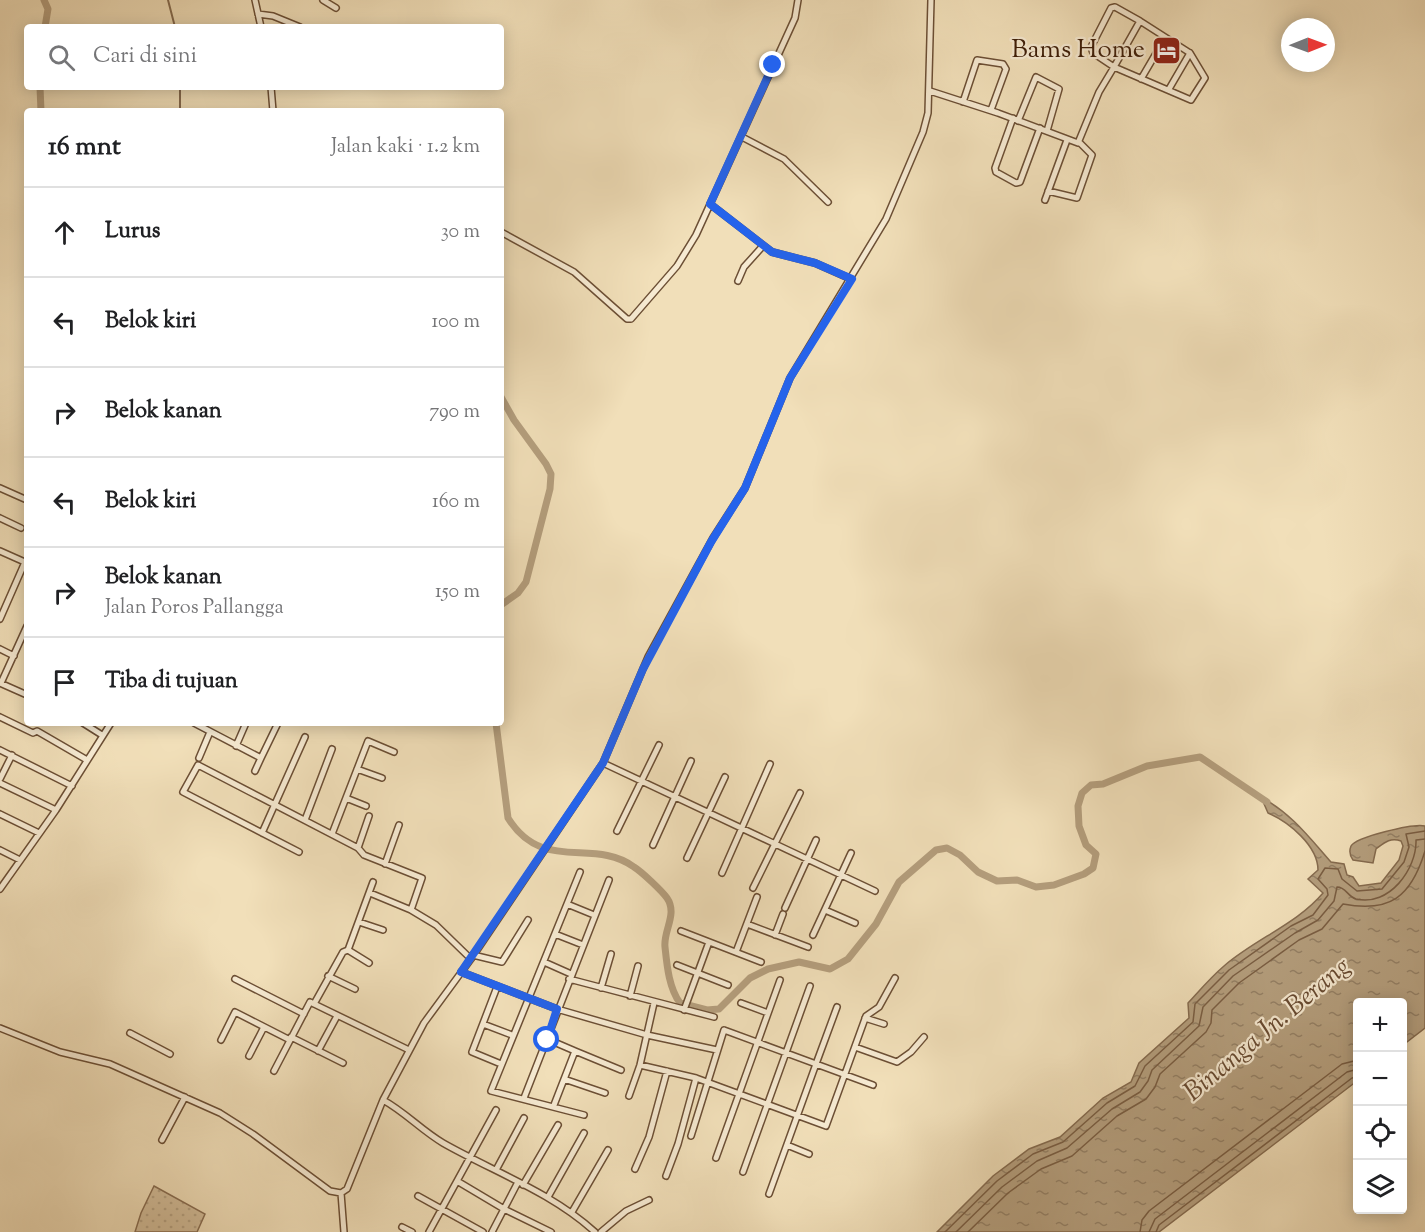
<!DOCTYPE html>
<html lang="id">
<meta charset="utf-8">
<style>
body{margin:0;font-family:"Sorts Mill Goudy",serif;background:#f6f6f6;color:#202124}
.controls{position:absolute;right:18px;bottom:18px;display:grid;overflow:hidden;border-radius:6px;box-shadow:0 3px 15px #0003}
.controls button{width:54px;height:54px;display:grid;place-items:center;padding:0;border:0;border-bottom:2px solid #e0e0e0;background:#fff;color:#202124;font:30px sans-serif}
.compass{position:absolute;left:1281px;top:18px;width:54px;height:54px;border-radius:50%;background:#fff;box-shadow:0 3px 15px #0003;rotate:89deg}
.stop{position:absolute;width:18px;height:18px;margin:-14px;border:4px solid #2563eb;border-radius:50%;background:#fff}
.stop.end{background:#2563eb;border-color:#fff;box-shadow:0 2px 6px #0008}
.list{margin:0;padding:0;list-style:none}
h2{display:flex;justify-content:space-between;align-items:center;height:78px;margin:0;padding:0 24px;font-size:26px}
h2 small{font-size:20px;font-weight:400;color:#757577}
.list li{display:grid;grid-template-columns:39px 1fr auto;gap:18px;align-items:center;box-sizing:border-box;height:90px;padding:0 24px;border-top:2px solid #e0e0e0}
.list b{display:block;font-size:22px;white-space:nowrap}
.list p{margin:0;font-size:20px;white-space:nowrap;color:#757577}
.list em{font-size:20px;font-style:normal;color:#757577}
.icon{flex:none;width:33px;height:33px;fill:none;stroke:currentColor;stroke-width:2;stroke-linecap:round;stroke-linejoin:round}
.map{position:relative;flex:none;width:1425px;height:1232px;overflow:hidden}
.search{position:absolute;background:#fff;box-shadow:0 3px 15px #0003;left:24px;top:24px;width:480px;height:66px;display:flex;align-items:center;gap:15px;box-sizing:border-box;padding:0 21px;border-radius:6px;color:#757577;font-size:22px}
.panel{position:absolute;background:#fff;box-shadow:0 3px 15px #0003;left:24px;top:108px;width:480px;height:618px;border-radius:6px}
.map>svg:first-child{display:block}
</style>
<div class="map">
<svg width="1425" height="1232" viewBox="0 0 1425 1232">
<defs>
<pattern id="grass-dots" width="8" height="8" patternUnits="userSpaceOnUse" patternTransform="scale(1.5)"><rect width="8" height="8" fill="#d3be9b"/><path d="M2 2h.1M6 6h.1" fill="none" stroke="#b6a384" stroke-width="1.8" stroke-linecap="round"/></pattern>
<pattern id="water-ripples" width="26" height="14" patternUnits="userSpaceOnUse" patternTransform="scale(1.5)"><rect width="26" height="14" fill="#b49e7d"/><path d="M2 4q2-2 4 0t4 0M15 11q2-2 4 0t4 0" fill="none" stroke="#948065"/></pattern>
</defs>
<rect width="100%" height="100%" fill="#f1dfb9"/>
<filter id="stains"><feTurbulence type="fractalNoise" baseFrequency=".00333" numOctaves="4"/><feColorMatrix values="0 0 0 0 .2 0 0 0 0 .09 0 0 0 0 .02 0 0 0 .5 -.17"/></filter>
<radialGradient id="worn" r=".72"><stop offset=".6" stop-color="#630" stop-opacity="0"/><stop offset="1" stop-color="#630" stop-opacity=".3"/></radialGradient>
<path fill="url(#grass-dots)" stroke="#896e52" stroke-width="1.5" d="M154,1186L205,1214L197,1232H135L141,1213Z"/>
<path fill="url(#water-ripples)" stroke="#856b4f" stroke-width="1.5" d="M1261,797C1291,813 1309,837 1331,862L1344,864L1347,875L1353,877L1359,886L1381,883L1399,860L1403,846L1401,841C1390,837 1384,843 1376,849L1373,863L1353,860C1350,856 1349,851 1351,846C1356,837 1414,823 1425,826V1028L1403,1045L1402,1002H1358L1357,1081L1159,1232H937L993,1176L1029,1149L1060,1137L1103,1098L1131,1082L1139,1063L1189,1018L1188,1003C1200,990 1211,977 1224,966C1255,939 1297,924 1323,893L1308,879L1318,870C1318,846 1289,822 1268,813Z"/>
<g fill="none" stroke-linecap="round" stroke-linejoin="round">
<path stroke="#7a5e43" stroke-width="1.5" d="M945,1232L997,1181L1033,1154L1063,1142L1107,1103L1135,1086L1145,1066L1193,1022L1195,1004L1229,970L1291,926L1313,915L1328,895L1327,889L1318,879L1325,868L1338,869L1342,879L1357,891L1382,889L1404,862L1409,847L1406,834L1425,831
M956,1232L1002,1187L1037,1161L1067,1148L1112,1109L1140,1092L1148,1081L1152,1070L1199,1026L1203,1007L1233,976L1295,933L1318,920L1334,901L1337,887C1346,887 1347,896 1356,899C1389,907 1417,869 1416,840L1425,839
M968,1232L1008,1193L1041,1169L1072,1156L1117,1116L1146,1099L1155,1087L1160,1074L1206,1032L1211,1023L1212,1010L1239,983L1299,940L1322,929L1343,904C1390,913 1411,897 1425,851
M1140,1232L1142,1220L1149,1211L1342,1064L1358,1060
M1149,1232L1155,1219L1347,1072L1358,1069
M1156,1232L1159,1225L1352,1078L1358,1077"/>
<path stroke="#856b4f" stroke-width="2" d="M168,0L175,27
M180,87V111"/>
<path stroke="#b49e7d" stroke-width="7" d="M44,0L48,9L45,27
M40,87L41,111
M501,397L514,420L546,464L551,474L550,489L526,582L518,593L501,605
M496,723L508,818C543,874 593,837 634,867C642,872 662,891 667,898C678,914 663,931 665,947C667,966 669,988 680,1003L707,1010L719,1009L750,978L768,969L799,962L830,969L848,959L876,924L899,882L936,850L947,848L960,855L978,872L997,881L1017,880L1036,887L1054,885L1084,874L1093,868L1096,854L1086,845L1079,826L1078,806L1082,793L1091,785L1103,784L1147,766L1200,757L1267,802"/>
<defs>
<path id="street" d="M255,0L261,27
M323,0L336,8
M1115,7L1140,21L1114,67L1093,53L1091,47L1111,8Z
M258,14L273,16L300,27
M1140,21L1190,53
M1141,79L1165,38
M271,87L273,111
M930,91L998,113L1078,143L1099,92L1114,67L1191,100L1205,78L1190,53L1169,89
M963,102L977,60L1003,64L1006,69L991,110
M1013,118L995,168L996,172L1016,183L1020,182L1040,128
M1018,121L1036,77L1059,89L1047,131
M742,137L784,159L828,202
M1048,191L1077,198L1092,155L1079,142
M1045,200L1067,140
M710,204L772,252L815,263L851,279
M501,232L574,272L627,319H631L677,266L696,235L795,18L798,0
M738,281L744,267L762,247
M0,488L27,500
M0,518L21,528
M0,551L27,563
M0,619L25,562
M0,649L14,656
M0,683L27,695
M1,683L27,626
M0,717L33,733L37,731L87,760
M83,723L102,735
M194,723L261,758L278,723
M236,746L246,723
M0,750L72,786
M199,758L210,732
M603,763L875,891
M357,769L382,778
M255,771L261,758
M0,779L12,755
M0,783L56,810
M346,798L366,806
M0,814L39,833
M305,820L332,749
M617,831L659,745
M262,833L305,737
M332,834L368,741L394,752
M653,845L691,761
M358,848L369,816
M0,850L20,860
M299,852L183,792L198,765L358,848L364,855L422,878L411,910
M687,858L725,777
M385,864L399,825
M580,872L491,1091L584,1115
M722,873L770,764
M753,888L800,793
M0,889L56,810L111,723
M370,893L411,910L436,925L471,959
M567,904L594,915
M785,908L816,840
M825,910L855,923
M359,922L383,930
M747,924L808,947
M681,931L761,962
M555,934L583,945
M775,935L783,914
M813,935L851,853
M348,950L369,963
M736,952L757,897
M473,955L502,962L528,920
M544,962L571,974
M677,965L728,985
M461,972L557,1009L647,1035L717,1050
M328,976L355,989
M235,979L304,1014
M569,979L714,1017
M497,987L472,1052L501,1064
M601,988L611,954
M630,996L638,966
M741,1003L768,1013
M314,1004L343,952L348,950L373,882
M837,1007L816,1064L873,1085
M684,1010L709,942
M865,1018L884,1024
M483,1024L512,1035
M0,1028L60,1052L110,1064L220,1113L253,1134L330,1191L341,1193L347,1189L383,1100L424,1023L471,959L603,763L648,657L713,538L745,488L790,378L886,219L923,132L928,113L931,0
M130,1033L170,1054
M291,1037L343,1063
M547,1039L575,1051
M221,1040L235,1012L290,1040
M855,1047L897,1062L911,1052L924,1037
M318,1051L337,1016
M249,1056L264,1027
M640,1065L696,1078L826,1126L866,1016L879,1007L895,978
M274,1071L310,1002L409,1050
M564,1079L605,1093
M629,1096L640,1065L654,1003
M524,1098L609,880
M383,1100C405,1112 421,1130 443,1143C494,1172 551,1192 595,1232
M554,1105L575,1051L621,1070
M691,1136L724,1030L816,1064L769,1194
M162,1140L185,1097
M787,1145L809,1154
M716,1158L780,980
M635,1169L649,1137L667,1071
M496,1170L524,1118
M743,1172L810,986
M666,1176L678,1144L696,1078
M457,1181L504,1209L551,1232
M523,1185L558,1125
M341,1193L344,1232
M418,1196L483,1232
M548,1197L584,1133
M572,1212L608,1150
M402,1227L412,1232
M429,1232L496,1110
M492,1232L518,1182
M601,1232L626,1211L649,1200"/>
</defs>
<use href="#street" stroke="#6c4f35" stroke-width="8"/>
<use href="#street" stroke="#f6ead2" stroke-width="5"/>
</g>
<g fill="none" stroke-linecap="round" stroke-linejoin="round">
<path stroke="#2563eb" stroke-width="8" d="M547,1040L557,1009L461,972L603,763L643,669L711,542L745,488L790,378L852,279L815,263L772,252L710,204L773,65"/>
</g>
<defs>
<symbol id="hotel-square" viewBox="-11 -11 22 22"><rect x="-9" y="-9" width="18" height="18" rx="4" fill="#8f2418" stroke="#f6ead2"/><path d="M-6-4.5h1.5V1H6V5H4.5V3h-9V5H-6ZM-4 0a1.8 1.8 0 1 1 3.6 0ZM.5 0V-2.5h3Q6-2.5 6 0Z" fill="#fff"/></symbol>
</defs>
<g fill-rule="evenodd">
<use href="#hotel-square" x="1150" y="34" width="33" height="33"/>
</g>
<g text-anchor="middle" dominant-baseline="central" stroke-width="4.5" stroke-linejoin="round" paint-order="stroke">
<g font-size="26" fill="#3f1f09" stroke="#f6ead2" text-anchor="end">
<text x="1145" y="50">Bams Home</text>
</g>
<g font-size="27" font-style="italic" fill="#684b32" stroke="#f6ead2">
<text transform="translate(1268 1030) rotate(-40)">Binanga Jn. Berang</text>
</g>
</g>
<rect width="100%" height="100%" filter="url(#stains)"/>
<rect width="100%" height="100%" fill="url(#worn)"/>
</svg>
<div class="controls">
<button>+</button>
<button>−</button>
<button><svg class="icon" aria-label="locate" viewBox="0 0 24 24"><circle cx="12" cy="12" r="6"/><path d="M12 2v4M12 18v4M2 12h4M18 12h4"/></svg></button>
<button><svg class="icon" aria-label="layers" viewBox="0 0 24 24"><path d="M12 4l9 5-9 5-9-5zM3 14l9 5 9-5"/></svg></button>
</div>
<svg class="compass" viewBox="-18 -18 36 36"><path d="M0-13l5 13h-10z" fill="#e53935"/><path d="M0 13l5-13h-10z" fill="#757577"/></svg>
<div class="stop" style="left:547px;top:1040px"></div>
<div class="stop end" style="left:773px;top:65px"></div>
<div class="search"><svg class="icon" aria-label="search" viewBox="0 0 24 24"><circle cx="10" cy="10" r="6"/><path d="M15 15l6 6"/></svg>Cari di sini</div>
<section class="panel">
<h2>16 mnt<small>Jalan kaki · 1.2 km</small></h2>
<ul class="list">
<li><svg class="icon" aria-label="ahead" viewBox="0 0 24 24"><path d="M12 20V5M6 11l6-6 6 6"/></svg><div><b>Lurus</b></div><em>30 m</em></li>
<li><svg class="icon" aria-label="left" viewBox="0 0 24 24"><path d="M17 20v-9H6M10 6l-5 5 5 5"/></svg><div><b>Belok kiri</b></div><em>100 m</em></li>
<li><svg class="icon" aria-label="right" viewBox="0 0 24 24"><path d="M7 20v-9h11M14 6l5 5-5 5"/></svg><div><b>Belok kanan</b></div><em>790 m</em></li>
<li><svg class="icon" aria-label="left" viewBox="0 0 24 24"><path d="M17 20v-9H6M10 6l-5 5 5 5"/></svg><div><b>Belok kiri</b></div><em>160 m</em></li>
<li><svg class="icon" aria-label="right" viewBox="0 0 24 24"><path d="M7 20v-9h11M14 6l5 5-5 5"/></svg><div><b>Belok kanan</b><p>Jalan Poros Pallangga</p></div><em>150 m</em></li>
<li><svg class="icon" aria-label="arrive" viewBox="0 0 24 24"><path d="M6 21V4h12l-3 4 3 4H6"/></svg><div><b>Tiba di tujuan</b></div></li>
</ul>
</section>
</div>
